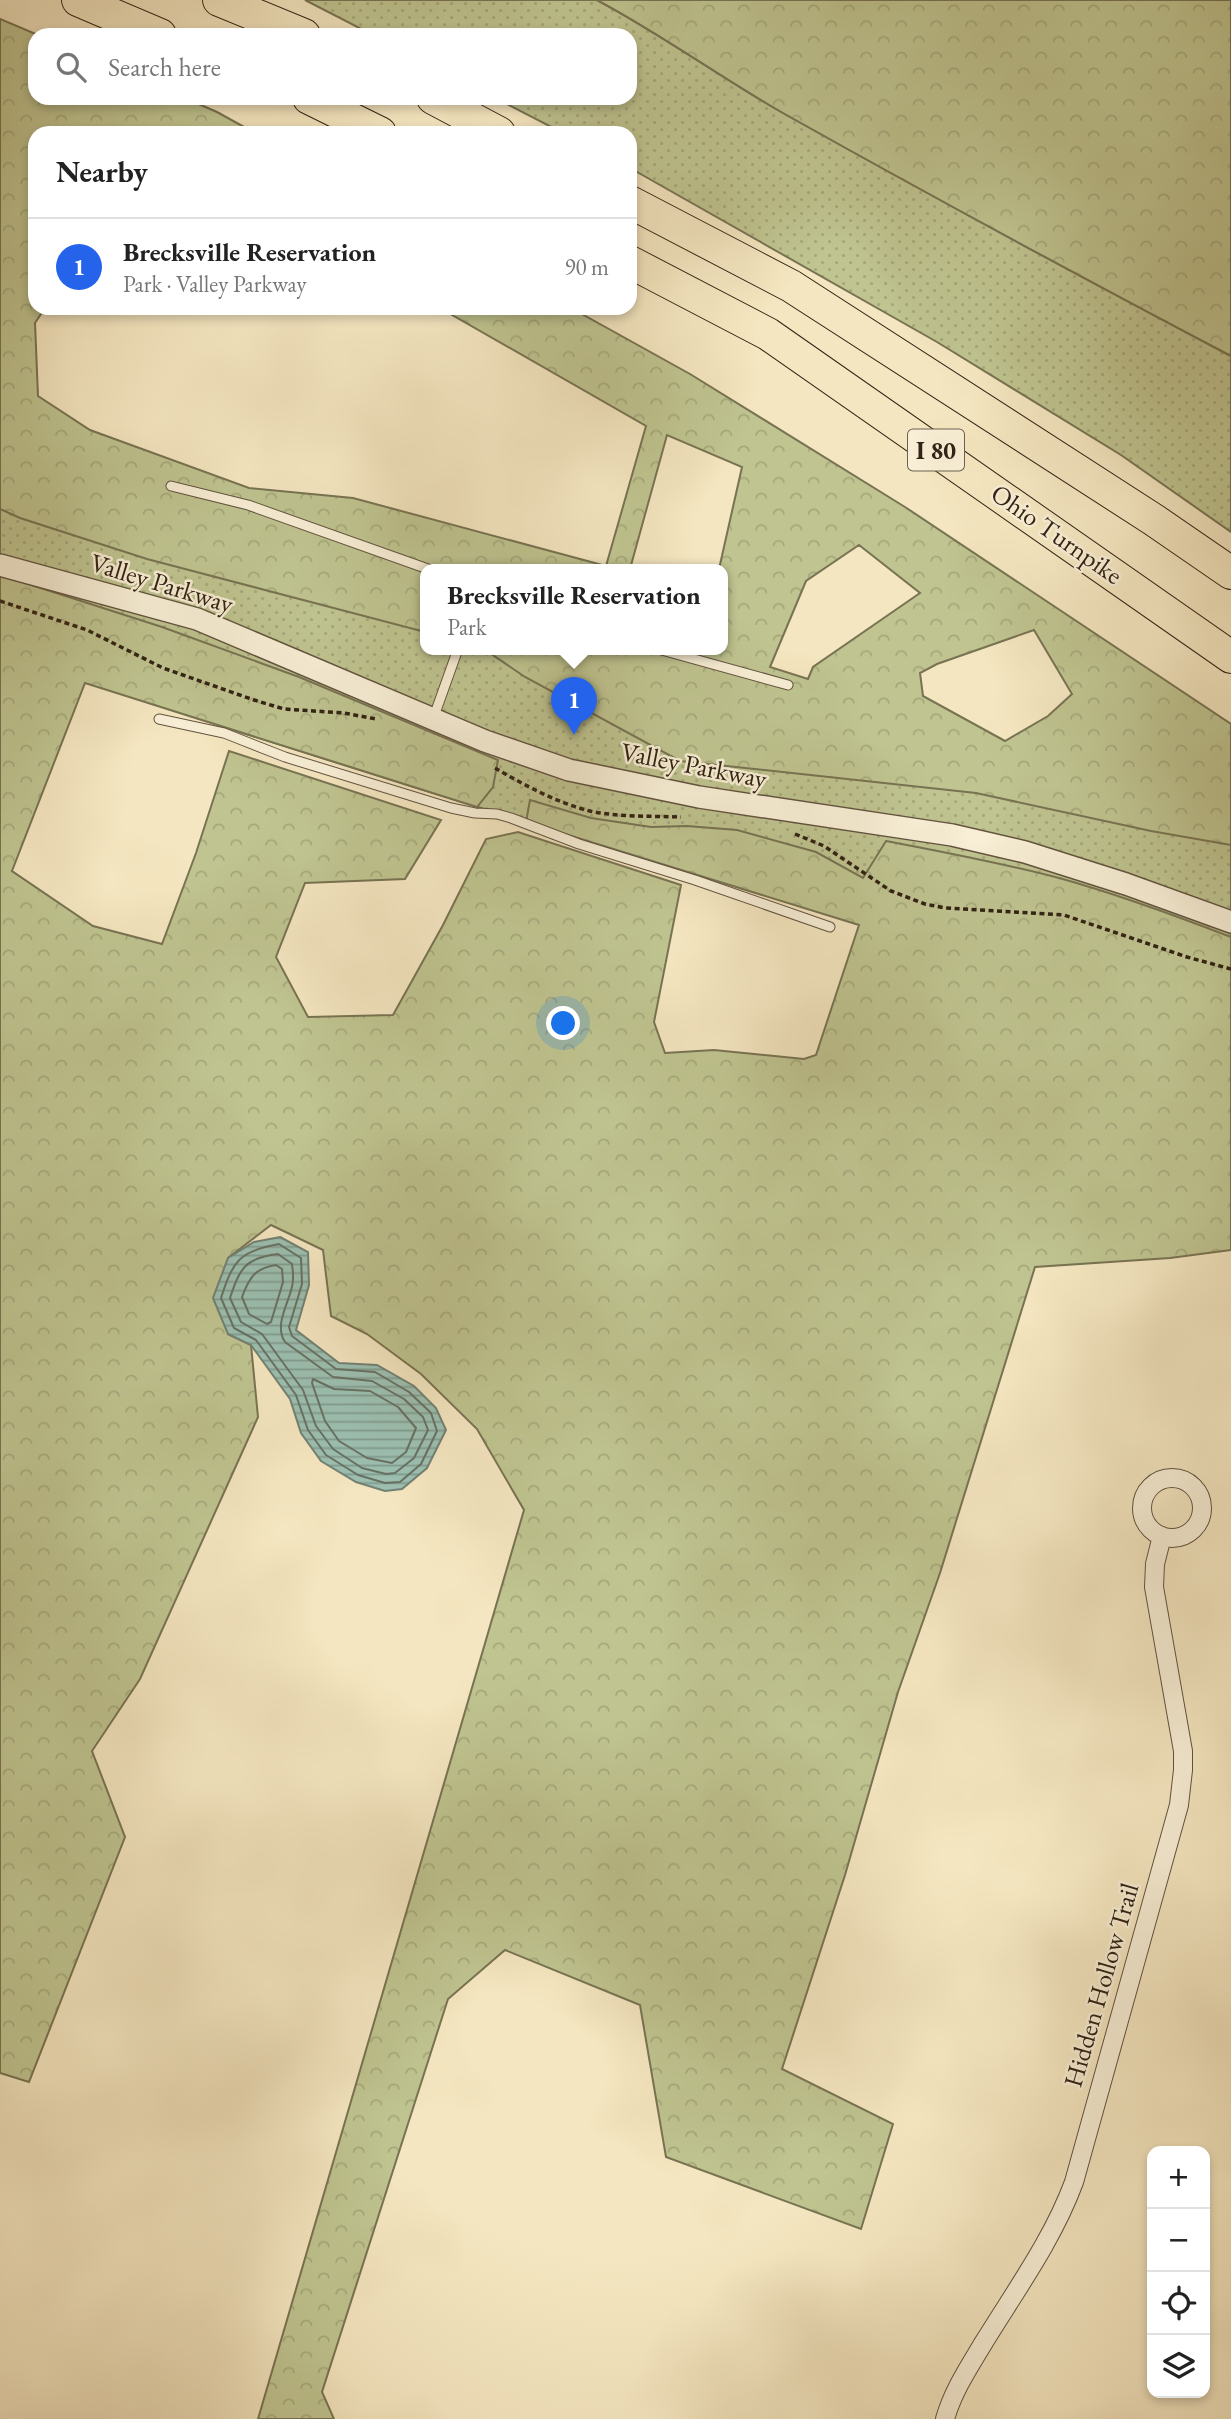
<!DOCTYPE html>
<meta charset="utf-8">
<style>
body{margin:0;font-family:"EB Garamond",serif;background:#f6f6f6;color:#222}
.controls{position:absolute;right:21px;bottom:21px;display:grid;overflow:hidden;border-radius:14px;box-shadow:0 4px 10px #0003}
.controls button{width:63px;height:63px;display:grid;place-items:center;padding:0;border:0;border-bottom:2px solid #e0e0e0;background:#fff;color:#222;font:35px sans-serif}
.you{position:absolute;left:564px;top:1024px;width:24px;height:24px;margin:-18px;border:5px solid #fff;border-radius:50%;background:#1a73e8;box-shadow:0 0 0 10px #1a73e833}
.badge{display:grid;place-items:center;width:46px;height:46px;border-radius:50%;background:#2563eb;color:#fff;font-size:23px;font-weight:700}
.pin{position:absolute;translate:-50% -58px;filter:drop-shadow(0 2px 4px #0008)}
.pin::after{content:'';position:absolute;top:37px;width:24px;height:21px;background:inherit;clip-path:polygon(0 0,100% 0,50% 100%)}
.popup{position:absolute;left:420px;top:564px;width:308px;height:91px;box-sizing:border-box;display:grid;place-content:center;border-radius:14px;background:#fff;filter:drop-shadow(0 2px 5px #0005);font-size:23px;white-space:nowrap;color:#767676}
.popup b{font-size:26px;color:#222}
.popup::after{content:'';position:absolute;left:50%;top:100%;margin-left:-14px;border:14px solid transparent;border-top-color:#fff}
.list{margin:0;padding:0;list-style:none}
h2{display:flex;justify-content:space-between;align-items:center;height:91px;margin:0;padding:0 28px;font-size:30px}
h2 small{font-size:23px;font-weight:400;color:#767676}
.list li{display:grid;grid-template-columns:46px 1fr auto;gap:21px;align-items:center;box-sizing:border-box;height:98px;padding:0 28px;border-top:2px solid #e0e0e0}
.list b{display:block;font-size:26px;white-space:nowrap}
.list p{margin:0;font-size:23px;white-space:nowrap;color:#767676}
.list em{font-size:23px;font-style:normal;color:#767676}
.icon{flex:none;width:38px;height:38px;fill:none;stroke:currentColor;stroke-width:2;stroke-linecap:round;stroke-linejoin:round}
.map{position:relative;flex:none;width:1231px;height:2419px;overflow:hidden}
.search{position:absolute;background:#fff;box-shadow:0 4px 10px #0003;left:28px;top:28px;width:609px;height:77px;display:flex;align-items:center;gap:18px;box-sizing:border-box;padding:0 24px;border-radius:21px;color:#767676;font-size:26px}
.panel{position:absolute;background:#fff;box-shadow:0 4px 10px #0003;left:28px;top:126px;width:609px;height:189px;border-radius:21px}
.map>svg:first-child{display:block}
</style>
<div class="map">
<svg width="1231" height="2419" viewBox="0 0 1231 2419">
<defs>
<pattern id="grass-dots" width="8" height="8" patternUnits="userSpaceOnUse" patternTransform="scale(1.75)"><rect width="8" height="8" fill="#bfc490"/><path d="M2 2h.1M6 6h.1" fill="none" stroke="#a5a87b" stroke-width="1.8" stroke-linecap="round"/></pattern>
<pattern id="forest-crowns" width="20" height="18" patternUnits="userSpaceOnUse" patternTransform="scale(1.75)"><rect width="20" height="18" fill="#bfc490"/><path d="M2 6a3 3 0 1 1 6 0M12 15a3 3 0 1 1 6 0" fill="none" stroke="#a5a87b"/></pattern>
<pattern id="water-rules" width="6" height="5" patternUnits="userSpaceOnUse" patternTransform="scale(1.75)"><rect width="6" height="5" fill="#9cc0b2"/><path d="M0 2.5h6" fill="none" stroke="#809c90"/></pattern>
</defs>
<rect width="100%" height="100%" fill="#f4e6c0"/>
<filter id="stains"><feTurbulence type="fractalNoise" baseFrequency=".00286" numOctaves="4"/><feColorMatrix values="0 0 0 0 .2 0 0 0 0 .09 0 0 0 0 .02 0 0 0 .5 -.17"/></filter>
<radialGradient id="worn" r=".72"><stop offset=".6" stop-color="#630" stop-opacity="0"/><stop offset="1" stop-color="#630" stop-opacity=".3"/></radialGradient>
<path fill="url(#grass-dots)" stroke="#787352" stroke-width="2" d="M305,0H597C661,34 720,77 783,113C931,196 1081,277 1231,356V532L1121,455L937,342L630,168V133H563L495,98H630V35H373Z
M0,451L425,589V649H620L1231,832V1033C819,913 408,789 0,654Z"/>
<path fill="url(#forest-crowns)" stroke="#787352" stroke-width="2" fill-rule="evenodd" d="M597,0H1231V356C1081,277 931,196 783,113C720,77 661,34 597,0Z
M0,19L38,35H35V98H185L217,112L255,133H35V308H45L35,323L38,396L90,430L249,488L353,498L606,566L646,426L440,308H571L690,374L905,507L1231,724V845L1151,831L976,793L680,761L525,677L484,649H723V569H719L742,467L667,435L630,569H425V632L147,559L20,518L0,509ZM859,545L920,593L813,667L808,679L770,667L806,581ZM1034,630L1072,694L1048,716L1005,741L923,696L920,673L937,664Z
M0,575L162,627L299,677L498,760L493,787L477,807L85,683L12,871L93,926L162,944L196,853L229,751L441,820L405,879L305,883L276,957L308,1017L393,1015L443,925L486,839L518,832L681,885L654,1022L665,1053L714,1050L804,1059L816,1055L859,925L526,822L530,800L591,818L651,827L687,826L737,830L816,852L863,878L886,841C944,852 1002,863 1059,878C1117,894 1174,915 1231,937V1250L1170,1258L1035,1267L940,1573L898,1692L845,1875L782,2069L893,2124L861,2229L666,2157L640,2005L505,1950L448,1999L322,2392L334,2419H258L524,1510L477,1429L421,1374L367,1334L331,1316L323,1250L271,1225L228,1258V1334L251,1345L258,1417L140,1679L92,1751L125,1837L29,2082L0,2073Z"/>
<path fill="url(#water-rules)" stroke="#728173" stroke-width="2" d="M280,1237L308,1252L309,1285L296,1330L339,1363L377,1365L414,1386L436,1408L446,1430L427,1468L402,1489L385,1491L356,1482L321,1461L301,1433L290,1399L251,1345L228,1334L213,1298L228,1258L254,1242Z"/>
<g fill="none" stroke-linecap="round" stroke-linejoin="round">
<path stroke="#677163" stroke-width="2" d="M279,1244L301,1258L302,1284L289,1327L292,1336L336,1369L375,1372L409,1392L431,1413L437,1431L421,1464L400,1482L385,1483L358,1475L326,1455L308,1430L296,1395L256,1340L234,1328L221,1298C233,1261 239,1251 279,1244Z
M278,1254L292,1264C293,1271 294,1279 292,1287C288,1304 274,1326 285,1342L333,1377L372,1381L404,1399L423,1417L428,1430L414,1458L395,1473L386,1474L362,1468L333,1449L316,1426L303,1390L262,1334L241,1322L230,1298C240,1268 245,1258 278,1254Z
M276,1265L282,1269L283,1282L271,1322L267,1324L249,1314L242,1297C249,1278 255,1268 276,1265Z
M313,1379L334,1389L370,1391L398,1407L416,1428L406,1452L392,1463L367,1458L339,1441L325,1421L312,1383Z"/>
<defs>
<path id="service" d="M171,486L248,505L428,569
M658,649L788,685
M159,719L224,733L285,757L451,808L475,813L497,814L511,818L579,844L695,880L830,927
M433,719L458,649"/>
<path id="minor" d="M1142 1508a30 30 0 1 1 60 0a30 30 0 1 1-60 0Z
M945,2419C953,2391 969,2367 984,2342C1016,2290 1053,2239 1074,2182L1179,1805L1183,1770V1751L1154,1587L1155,1564L1162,1536"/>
<path id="tertiary" d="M0,565L197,619L485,741L569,770L699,797L952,835L1025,852L1126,884L1231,922"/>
<path id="motorway" d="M78,0L160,35
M219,0L304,35
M309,98L380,133
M433,98L499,133
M630,202L791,286L1154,520L1231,573
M630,262L768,334L1231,657"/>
</defs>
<use href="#service" stroke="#62533f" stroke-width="11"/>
<use href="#minor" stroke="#62533f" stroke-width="20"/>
<use href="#tertiary" stroke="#62533f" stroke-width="24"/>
<use href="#motorway" stroke="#322214" stroke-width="34"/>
<path stroke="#322214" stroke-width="3.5" stroke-dasharray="5 3.5" stroke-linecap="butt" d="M0,601L87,630L163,668L254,700L284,709L344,713L376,719
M495,768C526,786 559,804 594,812C623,817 652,816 681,817
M795,834L824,846L891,891L925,904L945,908L1064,915L1187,957L1231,969"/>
<use href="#service" stroke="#f8efd6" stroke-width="9"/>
<use href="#minor" stroke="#f8efd6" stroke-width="18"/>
<use href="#tertiary" stroke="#f8efd6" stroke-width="21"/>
<use href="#motorway" stroke="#f4e6c0" stroke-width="32"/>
</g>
<g text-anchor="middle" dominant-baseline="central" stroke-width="5" stroke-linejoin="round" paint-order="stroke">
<rect fill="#f8efd6" stroke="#6d604e" stroke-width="2" x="908" y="429.5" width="56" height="41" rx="5"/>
<g font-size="24" font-weight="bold" fill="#322214">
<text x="936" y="450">I 80</text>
</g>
<g font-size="26" fill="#322214" stroke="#f8efd6">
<text transform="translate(1057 534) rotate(35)">Ohio Turnpike</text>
<text transform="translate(162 583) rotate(17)">Valley Parkway</text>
<text transform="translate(694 765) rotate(11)">Valley Parkway</text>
<text transform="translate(1101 1985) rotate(-74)">Hidden Hollow Trail</text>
</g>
</g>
<rect width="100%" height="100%" filter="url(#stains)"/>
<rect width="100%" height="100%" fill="url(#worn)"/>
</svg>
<div class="controls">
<button>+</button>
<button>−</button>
<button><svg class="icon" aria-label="locate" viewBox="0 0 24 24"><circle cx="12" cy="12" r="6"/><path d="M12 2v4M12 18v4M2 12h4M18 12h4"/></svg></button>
<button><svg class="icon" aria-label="layers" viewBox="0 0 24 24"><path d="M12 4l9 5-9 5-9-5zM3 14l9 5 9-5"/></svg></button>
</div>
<div class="you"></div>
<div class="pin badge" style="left:574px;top:735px">1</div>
<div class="popup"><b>Brecksville Reservation</b>Park</div>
<div class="search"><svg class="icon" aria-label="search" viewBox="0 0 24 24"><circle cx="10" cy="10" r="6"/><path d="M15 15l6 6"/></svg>Search here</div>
<section class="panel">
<h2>Nearby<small></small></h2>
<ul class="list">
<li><span class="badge">1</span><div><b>Brecksville Reservation</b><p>Park · Valley Parkway</p></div><em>90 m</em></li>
</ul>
</section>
</div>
